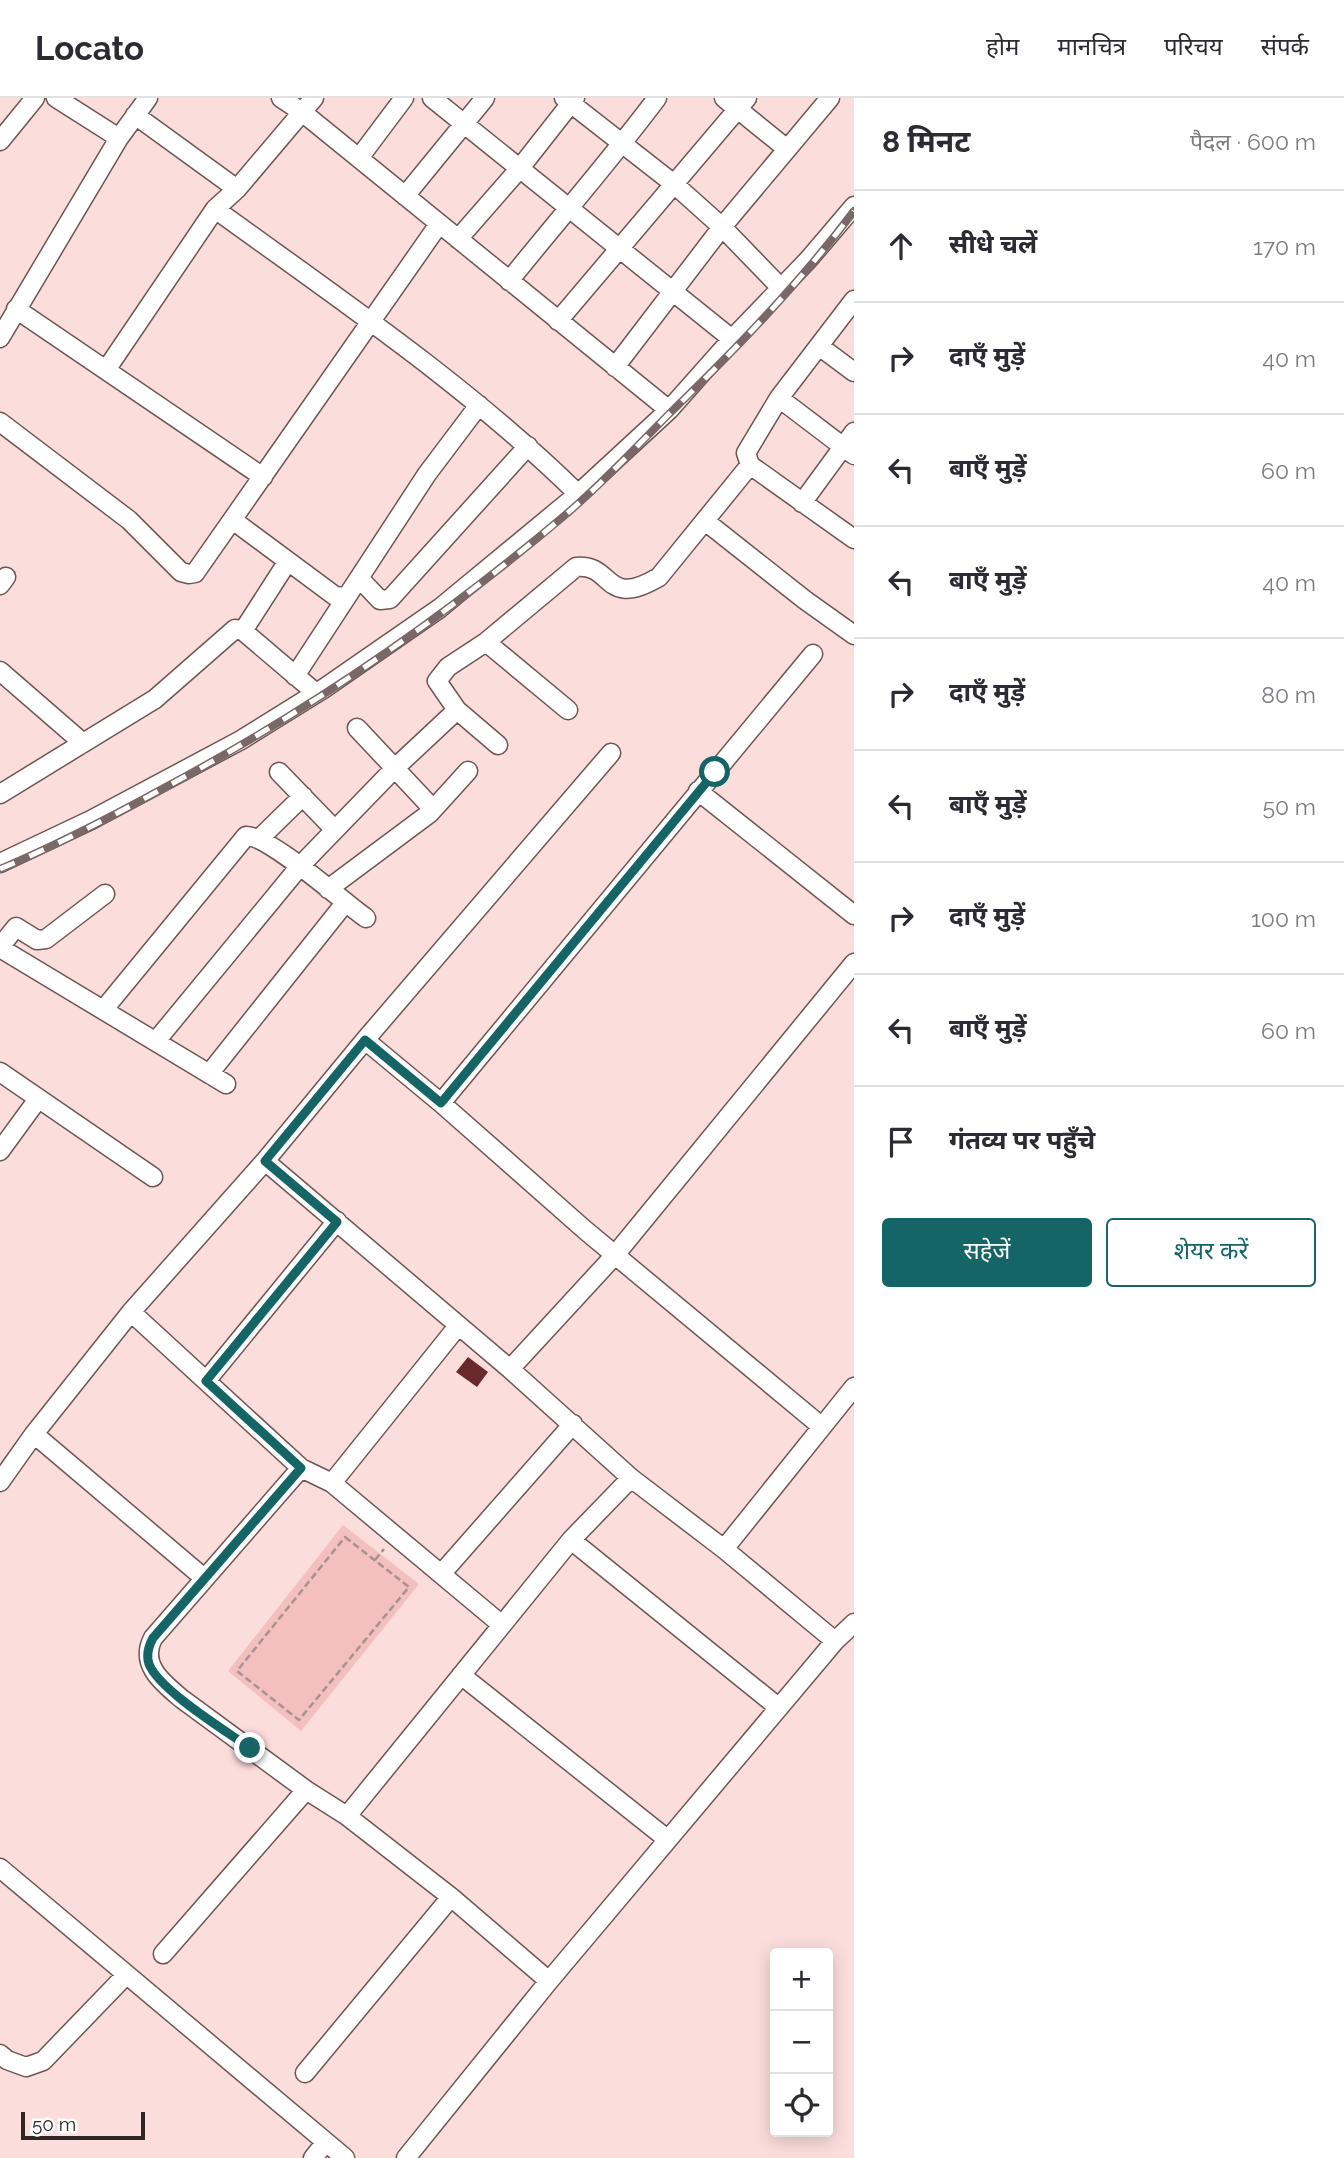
<!DOCTYPE html>
<html lang="hi">
<meta charset="utf-8">
<style>
body{margin:0;font-family:Raleway,"Noto Sans Devanagari",sans-serif;background:#f2f2f3;color:#2b2b33}
.controls{position:absolute;right:21px;bottom:21px;display:grid;overflow:hidden;border-radius:7px;box-shadow:0 4px 18px #0003}
.controls button{width:63px;height:63px;display:grid;place-items:center;padding:0;border:0;border-bottom:2px solid #e1e1e2;background:#fff;color:#2b2b33;font:35px sans-serif}
.scale{position:absolute;left:21px;bottom:18px;width:124px;box-sizing:border-box;padding-left:7px;border:4px solid #302525;border-top:0;font-size:19px;line-height:24px;white-space:nowrap;color:#302525;-webkit-text-stroke:5px #fff;paint-order:stroke}
.stop{position:absolute;width:21px;height:21px;margin:-16px;border:5px solid #156567;border-radius:50%;background:#fff}
.stop.end{background:#156567;border-color:#fff;box-shadow:0 2px 7px #0008}
.list{margin:0;padding:0;list-style:none}
h2{display:flex;justify-content:space-between;align-items:center;height:91px;margin:0;padding:0 28px;font-size:30px}
h2 small{font-size:23px;font-weight:400;color:#7c7c81}
.list li{display:grid;grid-template-columns:46px 1fr auto;gap:21px;align-items:center;box-sizing:border-box;height:112px;padding:0 28px;border-top:2px solid #e1e1e2}
.list b{display:block;font-size:26px;white-space:nowrap}
.list em{font-size:23px;font-style:normal;color:#7c7c81}
.actions{display:flex;gap:14px;padding:21px 28px}
.actions a{flex:1;padding:16px 0;border:2px solid #156567;border-radius:7px;text-align:center;font-size:24px;color:#156567}
.actions .main{background:#156567;color:#fff}
.icon{flex:none;width:38px;height:38px;fill:none;stroke:currentColor;stroke-width:2;stroke-linecap:round;stroke-linejoin:round}
.map{position:relative;flex:none;width:854px;height:2060px;overflow:hidden}
header{display:flex;align-items:center;gap:42px;box-sizing:border-box;height:98px;padding:0 35px;background:#fff;border-bottom:2px solid #e1e1e2}
header strong{font-size:33px}
nav{display:flex;gap:38px;margin-inline-start:auto;font-size:24px}
main{display:flex}
aside{flex:1;background:#fff}
.map>svg:first-child{display:block}
</style>
<header>
<strong>Locato</strong>
<nav><a>होम</a><a>मानचित्र</a><a>परिचय</a><a>संपर्क</a></nav>
</header>
<main>
<div class="map">
<svg width="854" height="2060" viewBox="0 0 854 2060">
<rect width="100%" height="100%" fill="#fbdddc"/>
<path fill="#f3bfbf" d="M343,1427L419,1486L301,1633L228,1573Z"/>
<path fill="#68282c" d="M468,1259L488,1274L477,1289L456,1274Z"/>
<g fill="none" stroke-linecap="round" stroke-linejoin="round">
<defs>
<path id="minor" d="M56,0L119,40
M281,0L302,14L669,312
M432,0L732,241
M564,0L674,86L722,129L781,190
M724,0L787,51
M135,17L237,91
M0,43L35,0
M359,60L404,0
M405,98L485,0
M215,111C339,201 468,288 578,396
M458,141L520,70L575,0
M509,183C558,122 610,63 657,0
M854,202L779,300L746,355L750,367L854,441
M16,211L263,379
M558,223L747,0
M0,240L119,40L148,0
M819,248L854,274
M615,269L722,129L830,0
M106,272L215,111L237,91L314,0
M779,300L854,357
M0,324L129,422L181,474L189,476L195,475L439,126
M802,405L854,334
M234,423L335,498L345,499
M705,423L805,502L854,537
M359,480L380,502L390,501L528,348
M0,487L6,479
M243,533L288,463
M486,544L568,612
M0,573L83,645
M295,578L427,376L479,307
M457,612L437,583L448,569L486,544L576,469C614,465 603,512 659,479L750,367
M357,630L433,711
M279,674L335,732
M698,693L854,817
M0,696L155,601L235,531L243,533L316,595
M259,741L303,698
M0,765L91,722L241,642L323,591L440,510L578,396L669,312L732,241L808,162L854,108
M328,791L430,715L468,673
M0,849L16,829L37,842L46,841L105,796
M0,850L226,986
M104,911L246,738C269,737 343,804 366,820
M365,942L441,1005L585,1132L821,1328
M156,943L300,768L395,670L457,612L498,647
M0,974L153,1079
M209,976L345,805
M441,1005L813,556
M0,1053L38,1001
M265,1063L510,1271L631,1380L724,1451L835,1543
M131,1214L301,1370L332,1385L502,1527
M510,1271L615,1157L854,865
M206,1283L337,1123
M34,1336L204,1480
M301,1370L153,1540C139,1567 163,1585 182,1601L306,1692L347,1718L451,1799L549,1883
M0,1384L34,1336L131,1214L265,1063L365,942L611,655
M332,1385L458,1228
M571,1442L778,1609
M724,1451L854,1289
M442,1475L573,1326
M461,1577L667,1741
M347,1718L571,1442L631,1380
M0,1770L345,2060
M163,1856L306,1692
M0,1956L7,1962L26,1969L43,1963L126,1877
M305,1975L451,1799
M313,2060L325,2045
M406,2060L549,1883L835,1543L854,1525"/>
</defs>
<use href="#minor" stroke="#6f5555" stroke-width="21"/>
<path stroke="#a89291" stroke-width="2.5" stroke-dasharray="7 3.5" stroke-linecap="butt" d="M345,1439L409,1489L299,1622L237,1573Z
M375,1462L384,1451"/>
<use href="#minor" stroke="#fff" stroke-width="18"/>
<defs>
<path id="rail" d="M0,771C55,748 109,720 162,691C305,615 440,523 564,418C601,387 635,350 670,315C735,252 799,186 854,113"/>
</defs>
<use href="#rail" stroke="#7a6868" stroke-width="8"/>
<use href="#rail" stroke="#fff" stroke-width="5" stroke-dasharray="16" stroke-linecap="butt"/>
</g>
<g fill="none" stroke-linecap="round" stroke-linejoin="round">
<path stroke="#156567" stroke-width="9" d="M250,1650C226,1633 159,1592 149,1566C146,1557 148,1549 153,1540L301,1370L206,1283L337,1124L265,1063L365,942L441,1005L715,674"/>
</g>
</svg>
<div class="controls">
<button>+</button>
<button>−</button>
<button><svg class="icon" aria-label="locate" viewBox="0 0 24 24"><circle cx="12" cy="12" r="6"/><path d="M12 2v4M12 18v4M2 12h4M18 12h4"/></svg></button>
</div>
<div class="scale">50 m</div>
<div class="stop" style="left:715px;top:674px"></div>
<div class="stop end" style="left:250px;top:1650px"></div>
</div>
<aside>
<h2>8 मिनट<small>पैदल · 600 m</small></h2>
<ul class="list">
<li><svg class="icon" aria-label="ahead" viewBox="0 0 24 24"><path d="M12 20V5M6 11l6-6 6 6"/></svg><div><b>सीधे चलें</b></div><em>170 m</em></li>
<li><svg class="icon" aria-label="right" viewBox="0 0 24 24"><path d="M7 20v-9h11M14 6l5 5-5 5"/></svg><div><b>दाएँ मुड़ें</b></div><em>40 m</em></li>
<li><svg class="icon" aria-label="left" viewBox="0 0 24 24"><path d="M17 20v-9H6M10 6l-5 5 5 5"/></svg><div><b>बाएँ मुड़ें</b></div><em>60 m</em></li>
<li><svg class="icon" aria-label="left" viewBox="0 0 24 24"><path d="M17 20v-9H6M10 6l-5 5 5 5"/></svg><div><b>बाएँ मुड़ें</b></div><em>40 m</em></li>
<li><svg class="icon" aria-label="right" viewBox="0 0 24 24"><path d="M7 20v-9h11M14 6l5 5-5 5"/></svg><div><b>दाएँ मुड़ें</b></div><em>80 m</em></li>
<li><svg class="icon" aria-label="left" viewBox="0 0 24 24"><path d="M17 20v-9H6M10 6l-5 5 5 5"/></svg><div><b>बाएँ मुड़ें</b></div><em>50 m</em></li>
<li><svg class="icon" aria-label="right" viewBox="0 0 24 24"><path d="M7 20v-9h11M14 6l5 5-5 5"/></svg><div><b>दाएँ मुड़ें</b></div><em>100 m</em></li>
<li><svg class="icon" aria-label="left" viewBox="0 0 24 24"><path d="M17 20v-9H6M10 6l-5 5 5 5"/></svg><div><b>बाएँ मुड़ें</b></div><em>60 m</em></li>
<li><svg class="icon" aria-label="arrive" viewBox="0 0 24 24"><path d="M6 21V4h12l-3 4 3 4H6"/></svg><div><b>गंतव्य पर पहुँचे</b></div></li>
</ul>
<div class="actions"><a class="main">सहेजें</a><a>शेयर करें</a></div>
</aside>
</main>
